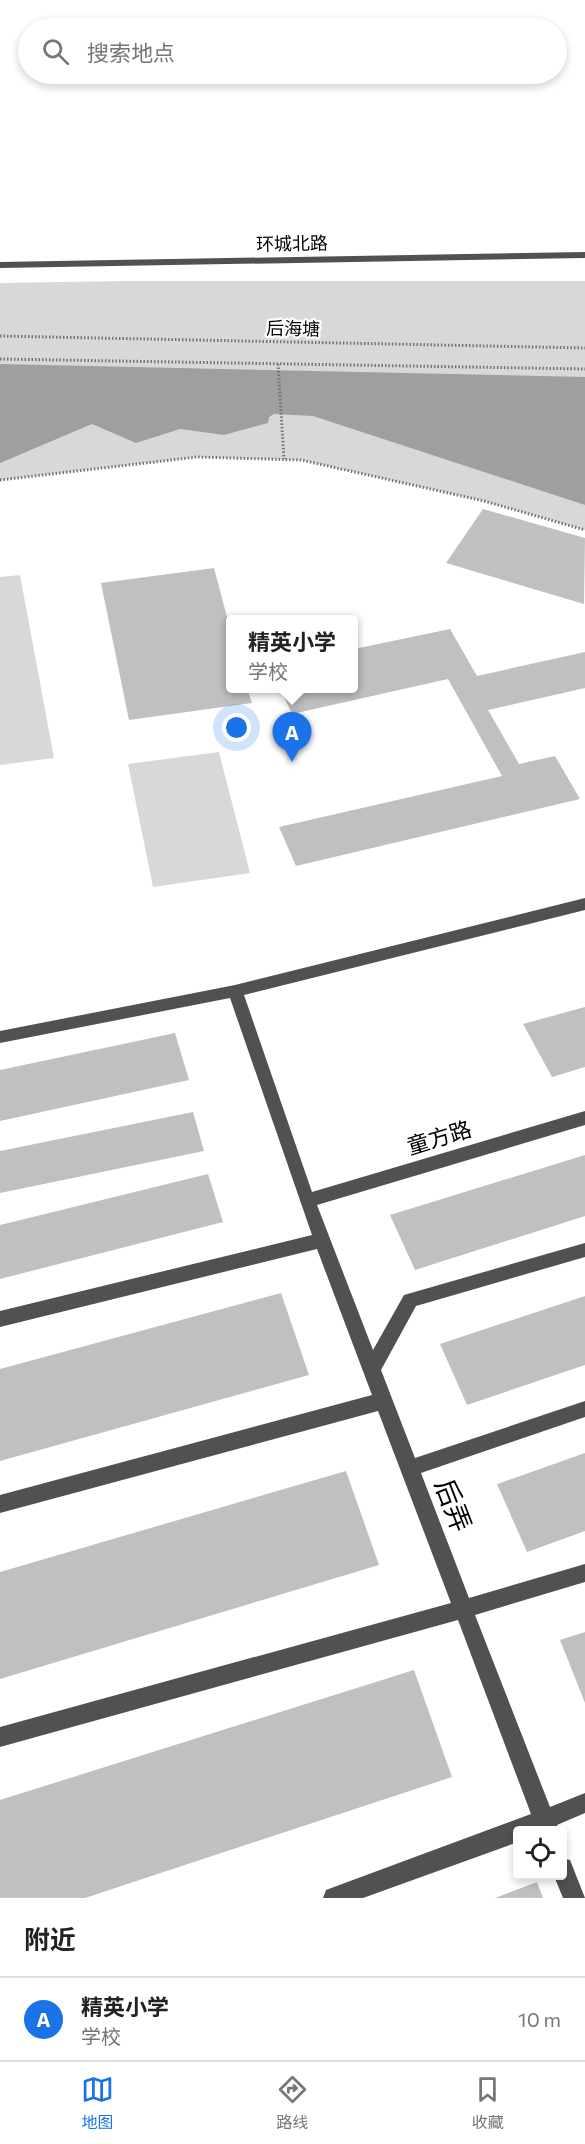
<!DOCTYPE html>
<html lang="zh">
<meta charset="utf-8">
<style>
body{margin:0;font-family:Commissioner,"Noto Sans SC",sans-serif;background:#f6f6f6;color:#222}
.controls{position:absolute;right:18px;bottom:18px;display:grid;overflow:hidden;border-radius:6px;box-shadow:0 3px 9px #0003}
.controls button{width:54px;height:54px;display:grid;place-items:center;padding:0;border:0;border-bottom:2px solid #e0e0e0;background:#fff;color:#222;font:30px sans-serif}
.you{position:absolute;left:237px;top:728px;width:21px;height:21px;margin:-15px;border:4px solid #fff;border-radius:50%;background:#1a73e8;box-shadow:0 0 0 9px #1a73e833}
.badge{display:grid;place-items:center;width:39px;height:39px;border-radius:50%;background:#1a73e8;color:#fff;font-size:20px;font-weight:700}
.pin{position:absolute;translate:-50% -50px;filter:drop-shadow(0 2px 3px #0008)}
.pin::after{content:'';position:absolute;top:32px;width:21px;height:18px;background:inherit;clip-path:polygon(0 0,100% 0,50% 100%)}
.popup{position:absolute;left:226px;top:615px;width:132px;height:78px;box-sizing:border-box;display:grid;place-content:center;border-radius:6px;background:#fff;filter:drop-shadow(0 2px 4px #0005);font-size:20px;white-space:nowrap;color:#767676}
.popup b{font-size:22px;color:#222}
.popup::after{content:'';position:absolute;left:50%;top:100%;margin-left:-12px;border:12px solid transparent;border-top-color:#fff}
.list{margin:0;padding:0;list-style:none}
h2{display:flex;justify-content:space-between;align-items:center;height:78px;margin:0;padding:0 24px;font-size:26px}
h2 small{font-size:20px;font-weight:400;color:#767676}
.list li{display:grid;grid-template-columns:39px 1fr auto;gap:18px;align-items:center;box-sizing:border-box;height:84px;padding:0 24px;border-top:2px solid #e0e0e0}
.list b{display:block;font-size:22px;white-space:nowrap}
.list p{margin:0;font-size:20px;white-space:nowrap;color:#767676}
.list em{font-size:20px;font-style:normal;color:#767676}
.icon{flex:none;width:33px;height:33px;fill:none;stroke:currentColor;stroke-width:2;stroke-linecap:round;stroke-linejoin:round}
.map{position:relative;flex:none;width:585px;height:1898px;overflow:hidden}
.search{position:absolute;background:#fff;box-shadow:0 3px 9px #0003;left:18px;right:18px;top:18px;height:66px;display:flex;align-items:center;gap:15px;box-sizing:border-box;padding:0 21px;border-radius:33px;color:#767676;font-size:22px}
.sheet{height:162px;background:#fff}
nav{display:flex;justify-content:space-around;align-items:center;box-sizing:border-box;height:84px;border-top:2px solid #e0e0e0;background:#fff;font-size:16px;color:#767676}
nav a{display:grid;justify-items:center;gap:3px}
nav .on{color:#1a73e8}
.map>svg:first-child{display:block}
</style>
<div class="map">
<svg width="585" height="1898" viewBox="0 0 585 1898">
<rect width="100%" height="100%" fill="#fff"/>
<path fill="#d8d8d8" d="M126,281H585V530L484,501L301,460L197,457L0,480V283Z
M20,575L54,758L0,765V577Z
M219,752L250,873L153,887L128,764Z"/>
<path fill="#9f9f9f" d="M0,364L585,377V505L313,416L274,414L269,417L268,423L224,435L180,429L136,443L92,424L0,463Z"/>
<path fill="#c0c0c0" d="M483,509L585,538L584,604L446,563Z
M214,568L230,628V688H247L252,703L129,720L101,583Z
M450,629L477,676L585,652V688L488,710L519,764L555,756L580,799L296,866L279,827L502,776L448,679L292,714L280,688H354V649Z
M585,1007V1067L552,1077L523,1024Z
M175,1033L189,1080L0,1121V1070Z
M193,1112L204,1151L0,1193V1151Z
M585,1155V1216L415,1270L390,1215Z
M208,1174L223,1222L0,1279V1225Z
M281,1293L309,1375L0,1461V1369Z
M585,1296V1365L467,1405L440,1344Z
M585,1453V1531L527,1552L497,1484Z
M346,1471L379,1565L0,1679V1572Z
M585,1632V1703L560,1640Z
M414,1670L452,1777L85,1898H0V1800Z
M537,1882L543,1898H495Z"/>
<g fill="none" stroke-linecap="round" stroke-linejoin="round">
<path stroke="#737373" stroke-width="3" stroke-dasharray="1.5 2" stroke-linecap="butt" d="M0,336L585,348
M0,359L585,369
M278,364L284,459
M0,480L197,457L301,460L484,501L585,530"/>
<path fill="#515151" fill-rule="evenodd" d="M585,252V258L0,268V262Z
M585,898V910L244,995L312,1192L585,1111V1125L317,1205L373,1350L404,1295L585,1243V1257L416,1306L381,1370L415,1458L585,1401V1417L421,1473L469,1598L585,1564V1582L475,1615L550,1807L585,1793V1813L557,1825L558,1830H518V1842L363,1898H323L326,1890L334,1887L531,1814L458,1620L0,1747V1727L451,1603L378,1411L0,1513V1495L372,1395L317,1249L0,1327V1311L312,1235L230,998L0,1043V1031L235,985Z
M562,1858L570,1860L585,1898H563L554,1876H562Z"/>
</g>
<g text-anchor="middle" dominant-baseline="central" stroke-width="4.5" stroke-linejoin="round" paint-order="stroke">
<g font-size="18" fill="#000" stroke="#fff">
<text transform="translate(292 243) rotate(-1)">环城北路</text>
<text transform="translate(293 328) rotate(1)">后海塘</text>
</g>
<g font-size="22" fill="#000" stroke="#fff">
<text transform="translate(439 1137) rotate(-17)">童方路</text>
</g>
<g font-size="27" fill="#000" stroke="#fff">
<text transform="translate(454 1505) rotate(69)">后弄</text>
</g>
</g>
</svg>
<div class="controls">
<button><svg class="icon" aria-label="locate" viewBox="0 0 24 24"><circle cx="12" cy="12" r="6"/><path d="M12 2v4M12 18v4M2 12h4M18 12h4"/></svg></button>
</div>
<div class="you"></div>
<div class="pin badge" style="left:292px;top:762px">A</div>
<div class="popup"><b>精英小学</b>学校</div>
<div class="search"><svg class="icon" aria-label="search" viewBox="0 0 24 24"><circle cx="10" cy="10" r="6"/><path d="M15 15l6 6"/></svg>搜索地点</div>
</div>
<section class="sheet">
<h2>附近<small></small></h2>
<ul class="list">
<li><span class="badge">A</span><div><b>精英小学</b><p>学校</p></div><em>10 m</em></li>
</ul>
</section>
<nav>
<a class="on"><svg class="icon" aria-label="map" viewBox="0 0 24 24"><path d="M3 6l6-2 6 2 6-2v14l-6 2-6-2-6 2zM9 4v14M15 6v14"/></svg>地图</a>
<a><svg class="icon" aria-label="directions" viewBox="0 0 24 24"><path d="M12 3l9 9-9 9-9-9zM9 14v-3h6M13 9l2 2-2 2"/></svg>路线</a>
<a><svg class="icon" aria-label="saved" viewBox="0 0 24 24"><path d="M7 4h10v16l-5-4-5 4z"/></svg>收藏</a>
</nav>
